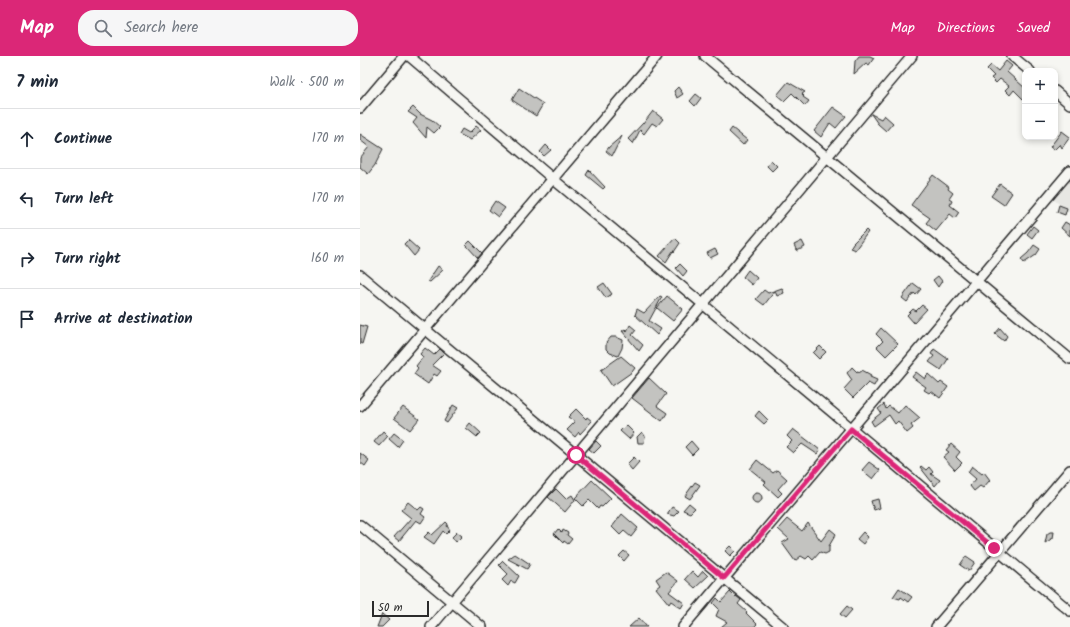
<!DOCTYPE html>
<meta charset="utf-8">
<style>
body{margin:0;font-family:Kalam,sans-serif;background:#f6f6f7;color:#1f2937}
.controls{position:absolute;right:12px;top:12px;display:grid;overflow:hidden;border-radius:8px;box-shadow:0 2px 6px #0003}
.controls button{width:36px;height:36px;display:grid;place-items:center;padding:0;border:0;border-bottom:1px solid #e0e1e3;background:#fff;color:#1f2937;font:20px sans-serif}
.scale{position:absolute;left:12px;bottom:10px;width:57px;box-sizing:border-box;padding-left:4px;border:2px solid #2b2b2b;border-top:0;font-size:11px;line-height:14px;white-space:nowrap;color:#2b2b2b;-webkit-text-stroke:3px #f6f6f2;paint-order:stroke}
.stop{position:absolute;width:12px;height:12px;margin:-9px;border:3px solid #db2777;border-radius:50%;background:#fff}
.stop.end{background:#db2777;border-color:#fff;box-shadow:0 1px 4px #0008}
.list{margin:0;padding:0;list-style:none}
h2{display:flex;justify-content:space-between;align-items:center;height:52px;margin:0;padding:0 16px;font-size:17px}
h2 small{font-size:13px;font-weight:400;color:#747a83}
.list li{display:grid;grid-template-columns:26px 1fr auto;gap:12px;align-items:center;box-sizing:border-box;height:60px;padding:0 16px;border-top:1px solid #e0e1e3}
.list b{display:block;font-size:15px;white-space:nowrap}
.list em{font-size:13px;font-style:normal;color:#747a83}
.icon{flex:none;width:22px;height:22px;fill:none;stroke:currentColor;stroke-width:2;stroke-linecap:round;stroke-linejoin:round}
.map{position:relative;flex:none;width:710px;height:571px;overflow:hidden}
header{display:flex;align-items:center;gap:24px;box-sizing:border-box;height:56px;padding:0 20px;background:#db2777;color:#fff}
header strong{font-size:19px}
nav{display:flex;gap:22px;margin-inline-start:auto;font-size:14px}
.search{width:280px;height:36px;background:#f6f6f7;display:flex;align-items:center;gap:10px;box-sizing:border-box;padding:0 14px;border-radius:16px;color:#747a83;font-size:15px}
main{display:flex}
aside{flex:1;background:#fff}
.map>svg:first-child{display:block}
</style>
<header>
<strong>Map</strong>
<div class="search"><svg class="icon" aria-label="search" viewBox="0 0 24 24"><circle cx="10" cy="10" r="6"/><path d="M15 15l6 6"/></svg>Search here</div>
<nav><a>Map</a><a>Directions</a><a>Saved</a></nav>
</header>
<main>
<aside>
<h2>7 min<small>Walk · 500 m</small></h2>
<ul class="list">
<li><svg class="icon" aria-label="ahead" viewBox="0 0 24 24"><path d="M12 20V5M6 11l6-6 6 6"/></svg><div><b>Continue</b></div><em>170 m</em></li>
<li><svg class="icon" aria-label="left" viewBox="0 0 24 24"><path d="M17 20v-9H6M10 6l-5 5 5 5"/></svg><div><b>Turn left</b></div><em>170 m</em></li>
<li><svg class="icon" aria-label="right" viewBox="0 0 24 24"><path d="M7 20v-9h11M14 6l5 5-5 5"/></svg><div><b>Turn right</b></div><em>160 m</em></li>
<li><svg class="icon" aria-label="arrive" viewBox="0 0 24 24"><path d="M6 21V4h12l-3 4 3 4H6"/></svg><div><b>Arrive at destination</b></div></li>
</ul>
</aside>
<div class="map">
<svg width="710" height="571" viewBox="0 0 710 571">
<rect width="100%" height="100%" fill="#f6f6f2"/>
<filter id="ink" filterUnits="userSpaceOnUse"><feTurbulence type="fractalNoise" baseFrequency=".025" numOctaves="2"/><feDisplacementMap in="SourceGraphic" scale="8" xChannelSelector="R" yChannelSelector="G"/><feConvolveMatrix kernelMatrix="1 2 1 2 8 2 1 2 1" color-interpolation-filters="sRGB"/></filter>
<g filter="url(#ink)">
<path fill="#e7e7e3" d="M710,122V157L693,143Z"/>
<path fill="#c3c3c0" stroke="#2b2b2b" d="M499,0H510L514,2L509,9L506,7L494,18L495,5Z
M646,5L652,10L647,16L665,32V45L654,34L650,39L645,34L649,30L640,23L636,27L631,22L634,20L627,13L631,9L638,15Z
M428,26L445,36L442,38L444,40L443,41L449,45L445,50L432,37L424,45L417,39Z
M318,31L323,38L317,42L314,35Z
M159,32L183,48L176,60L152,44Z
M336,38L341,42L335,50L330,45Z
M53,51L60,58L72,64L80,71L74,77L67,71L66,82L53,67L57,62L48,56Z
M473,51L486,60L476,72L470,67L461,81L454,75Z
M293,55L303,63L297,70L292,67L284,78L280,74L273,88L268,83L283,67V68Z
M511,58L521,63L524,59L533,67L526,75L518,68Z
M116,70L121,74L110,84L99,78L102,73L109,77Z
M372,72L387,84L383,89L369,76Z
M702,75L710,81L702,92L700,88L694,94L690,91Z
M0,78L23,93L15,109L8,118L0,111V102L9,91L0,84Z
M262,80L252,100L246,95L249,91Z
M186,89L191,94L184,100L180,96Z
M411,104L417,110L412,115L407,110Z
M229,114L245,131L243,133L226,119Z
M573,119L589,131L588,133L593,137L589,143L592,145L590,149L599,156L595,162L590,158L576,175L566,167L570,162L551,149Z
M640,128L652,137L644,149L631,140Z
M135,145L145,152L138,161L129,154Z
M699,149L707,152L705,159L697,156Z
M705,166L710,169V180L701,172Z
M673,170L678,174L672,182L667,178Z
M506,174L508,176L495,194L490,192L493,187Z
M315,182L320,187L314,196L313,195L306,206L299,200Z
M48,184L59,194L54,200L44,188Z
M110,185L122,197L118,202L106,189Z
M442,185L445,191L437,195L434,189Z
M674,189L680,193L676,199L664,207L661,203L668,197Z
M355,193L358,198L350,202L347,197Z
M320,208L327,215L323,220L316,212Z
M78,210L83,214L70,226L68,225Z
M388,214L397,222L392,229L383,221Z
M578,220L582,225L578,231L573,224Z
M244,227L252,238L246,242L238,231Z
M553,227L561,233L556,239L554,237L547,246L542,242Z
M422,232L424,237L417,240L415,235L404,249L396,243L404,234L408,237Z
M300,240L302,241L289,265L301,273L297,279L275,259L277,253L284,257Z
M307,240L323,253L313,265L297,252Z
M562,249L567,253L554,267L547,259L553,253L556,255Z
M0,269L7,271L2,288L0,287Z
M270,269L276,274L272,279L283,289L279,295L262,275L265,273L267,275Z
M521,272L538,288L526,300L517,291L523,285L516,278Z
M640,272L647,280L644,285L635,278Z
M251,281H256L263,284L262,292L258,300L250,297L246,293V287Z
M460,290L466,296L459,303L453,297Z
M65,292L74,299L80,293L84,297L72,309L81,315L77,320L74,318L68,328L54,318L58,312L56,310L63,301L60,298Z
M574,293L588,303L581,314L569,306L574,300L571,298Z
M261,300L275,312L272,316L252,330L241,314Z
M492,311L497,316V315L501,316L502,314L511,319L510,321L517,324L514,330L508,327L493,342L484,333L492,324L487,317Z
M556,316L565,323L568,318L579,328L581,326L588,331L580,342L571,335L569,337L564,334L566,331L552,321Z
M289,322L306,338L297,350L307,357L302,365L272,342Z
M524,348L526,353L529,350L538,357L545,349L560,362L551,369L553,372L547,377L538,365L535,368L529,359L514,370L511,365L521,357L518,353Z
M93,349L98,352L87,367L84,365Z
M43,351L59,363L50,374L34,362Z
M216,353L226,363L227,361L232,365L220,378L219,376L215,381L207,374L215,366L208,361Z
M399,355L408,364L404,368L395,360Z
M110,367L121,377L117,381L106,372Z
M266,369L274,377L269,383L260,375Z
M433,373L460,394L457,398L442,388L433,397L426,391L432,385L427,380Z
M23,375L28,380L19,390L14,386Z
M282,376L285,380L284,387H278L277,381Z
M34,377L43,384L38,391L29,383Z
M236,385L241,390L234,397L229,393Z
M331,385L338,393L332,399L325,391Z
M591,388L600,396L596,401L602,407L595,414L583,401L589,396L586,394Z
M0,397L9,404L5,410L0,406Z
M274,401L279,406L272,414L267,408Z
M397,404L413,417L417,414L427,423L418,433L422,437L418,441L404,428L406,426L390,413Z
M509,406L520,414L513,423L502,414Z
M561,410L566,414L569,411L573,416L571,418L580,424L575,430L560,411Z
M612,410L622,418L624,416L630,424L623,432L620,430L614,435L610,430L616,423L608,416Z
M232,424L251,442L242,451L240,450L238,453L229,444L223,450L215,442Z
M335,426L340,429L330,443L325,440Z
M196,433L206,443L212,439L215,444L205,456L188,441Z
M392 442a5 5 0 1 1 10 0a5 5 0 1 1-10 0Z
M518,443L520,452L514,454L511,445Z
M48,446L58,454L61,451L64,453L61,458L65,461L61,467L56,464L39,485L34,481L51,462L41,454Z
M329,447L335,452L330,457L323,454Z
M312,451L319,455L314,460L307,458Z
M262,458L278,472L271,481L264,475L260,479L252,471Z
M427,463L442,475L448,467L461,485L470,473L476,478L469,490V496L465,498L460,496L453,504L449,500L446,503L441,500L435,505L422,487L429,483L418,473Z
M86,466L88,468L87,470L90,474L86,478L83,475L74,488L64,481L69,476L72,479Z
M198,473L202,477L203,474L208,477L207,479L212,483L208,488L204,485L203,487L194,478Z
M97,476L102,480L96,486L92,481Z
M503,476L508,481L503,488L497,483Z
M690,476H694L693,482L685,487L687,478Z
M370,490L375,495L370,500L365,495Z
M264,495L269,499L264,505L259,500Z
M155,498L170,508L167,513L148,503Z
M606,500L615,506L609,515L600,509Z
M143,505L159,520L155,527L151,525L148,530L142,524L148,518L139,509Z
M332,515L338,521L343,515L348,520L335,532L325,523Z
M306,516L318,525L309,536L324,547L321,552L311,545L309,548L296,532L300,529L296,523Z
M539,532L552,541L548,546L541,541L540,543L533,541Z
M370,536L375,541L376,540L381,544L378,548L387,556L386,557L397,568L394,571H361L367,566L356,560L359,553L353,547L357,542L361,546Z
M487,550L492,554L485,562L480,558Z
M22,558L29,564L22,571H17Z
M279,562L287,571H269Z"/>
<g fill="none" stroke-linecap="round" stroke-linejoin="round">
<defs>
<path id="minor" d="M49,0L193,123L710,555
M345,0L710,303
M652,0L670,15
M695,35L710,48
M0,52L44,0
M0,219L423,571
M0,350L297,0
M0,469L122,571
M71,571L552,0
M323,571L710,115
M576,571L710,414"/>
</defs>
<use href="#minor" stroke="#2b2b2b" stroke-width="12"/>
<use href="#minor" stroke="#f6f6f2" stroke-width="9"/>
</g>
</g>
<g fill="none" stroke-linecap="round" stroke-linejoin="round" filter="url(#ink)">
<path stroke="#db2777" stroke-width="5" d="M216,399L364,522L491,373L634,492"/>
</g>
</svg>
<div class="controls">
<button>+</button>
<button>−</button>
</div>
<div class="scale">50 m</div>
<div class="stop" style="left:216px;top:399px"></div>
<div class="stop end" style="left:634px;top:492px"></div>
</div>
</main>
